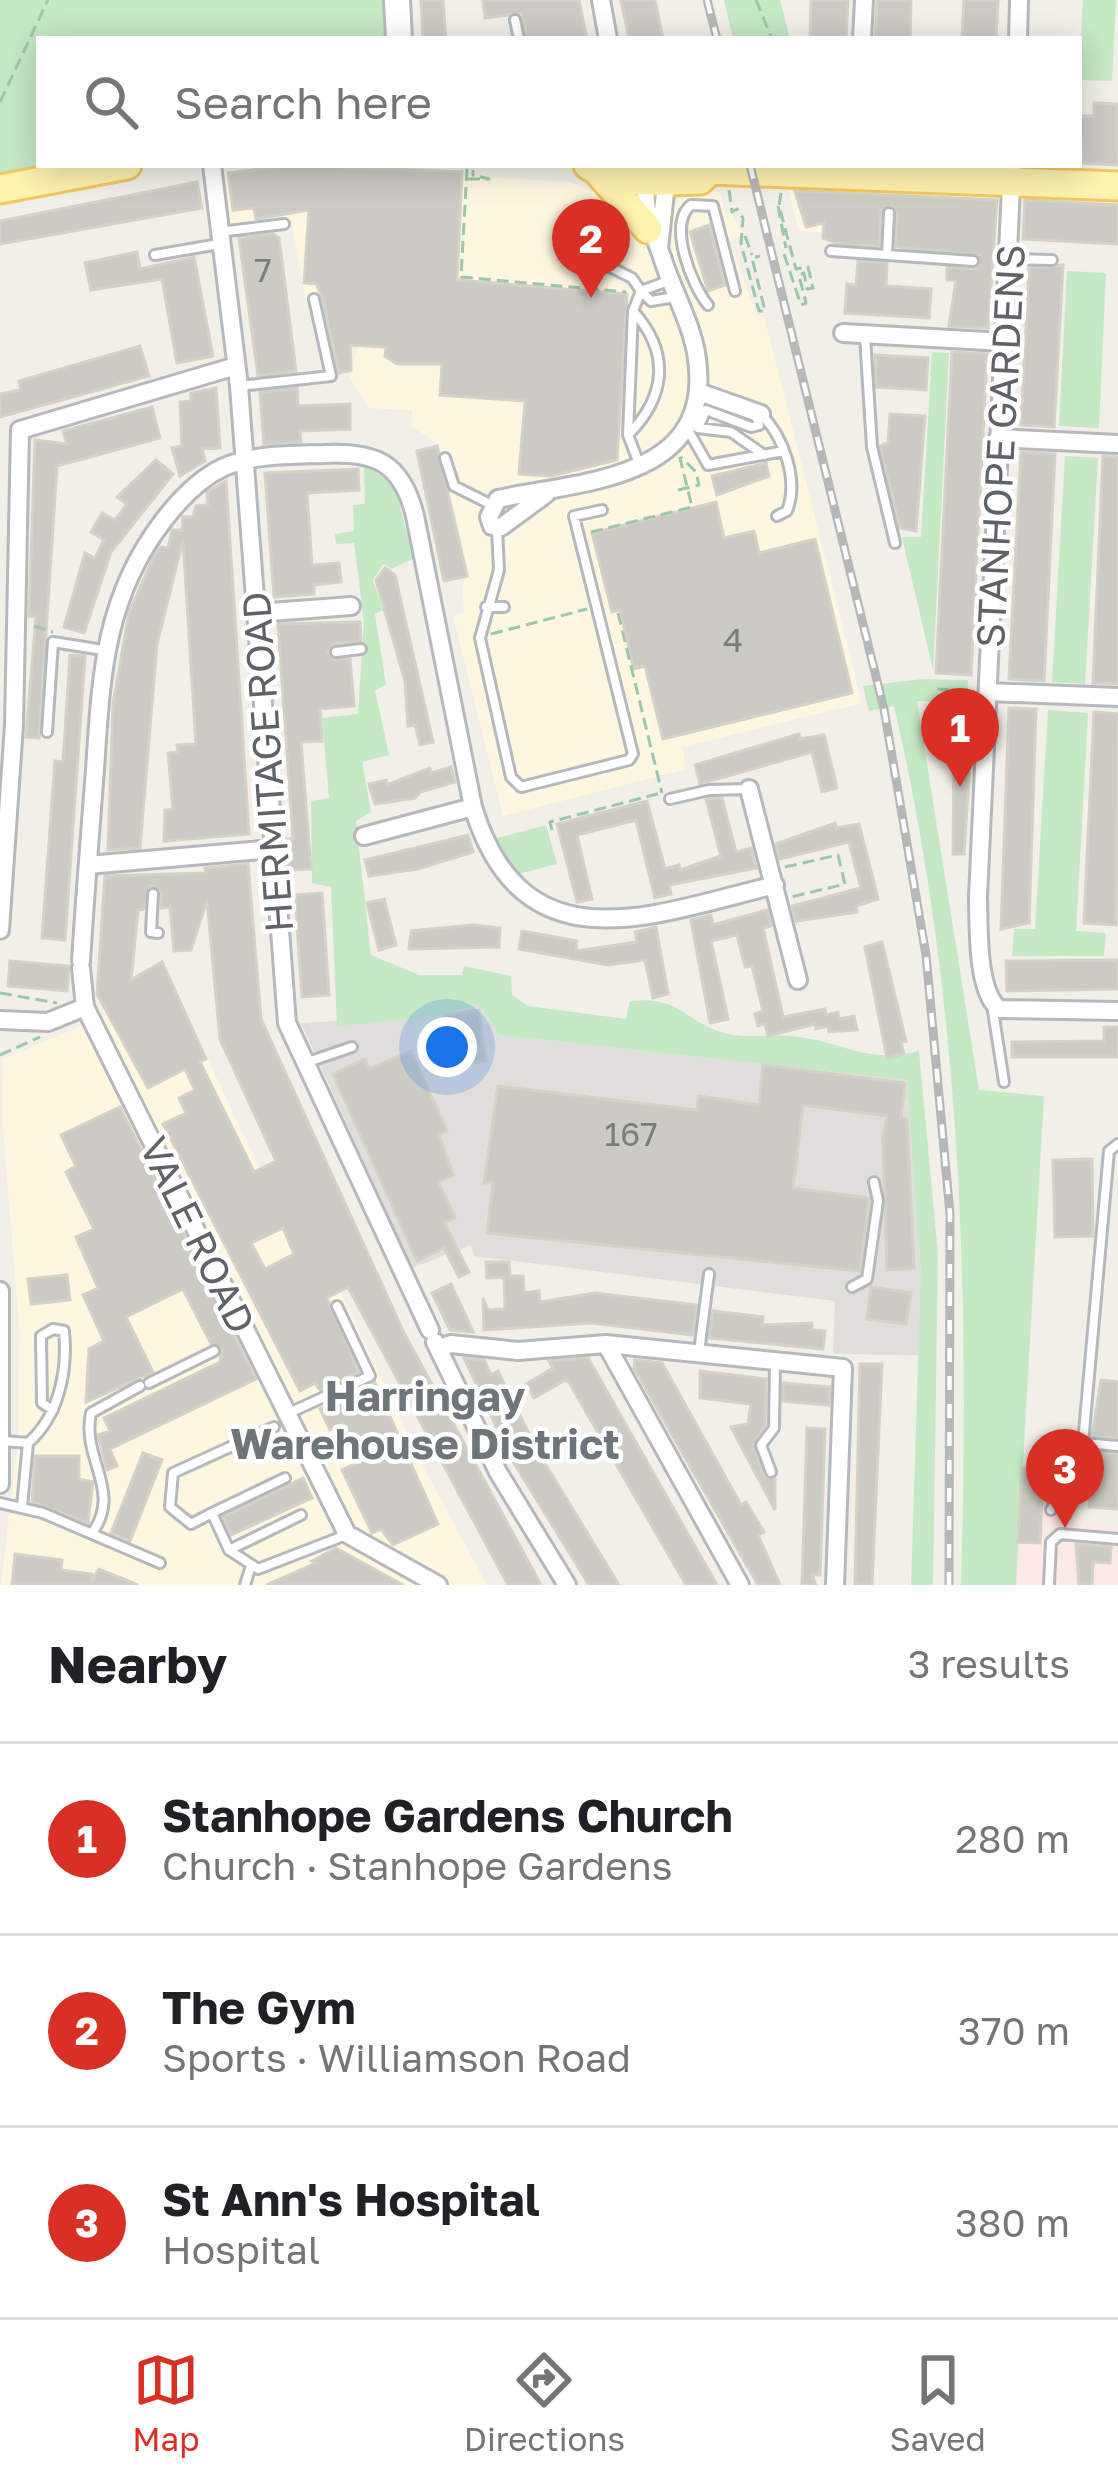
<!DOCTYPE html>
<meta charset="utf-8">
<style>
body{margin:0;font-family:"Golos Text",sans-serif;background:#f2f2f2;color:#202124}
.you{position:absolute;left:447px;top:1047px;width:42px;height:42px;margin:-30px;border:9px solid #fff;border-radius:50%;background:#1a73e8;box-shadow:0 0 0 18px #1a73e833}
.badge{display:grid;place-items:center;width:78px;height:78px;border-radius:50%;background:#d93025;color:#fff;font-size:39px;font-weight:700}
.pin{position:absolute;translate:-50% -99px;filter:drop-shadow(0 3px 6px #0008)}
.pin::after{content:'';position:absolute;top:63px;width:42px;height:36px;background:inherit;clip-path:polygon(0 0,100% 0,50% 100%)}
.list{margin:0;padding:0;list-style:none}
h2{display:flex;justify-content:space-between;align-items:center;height:156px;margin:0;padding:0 48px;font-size:51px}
h2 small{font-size:39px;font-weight:400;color:#757577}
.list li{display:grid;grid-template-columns:78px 1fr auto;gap:36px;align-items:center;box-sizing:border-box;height:192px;padding:0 48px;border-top:3px solid #e0e0e0}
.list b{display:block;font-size:45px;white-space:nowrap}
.list p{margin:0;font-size:39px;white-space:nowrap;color:#757577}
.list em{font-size:39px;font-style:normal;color:#757577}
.icon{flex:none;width:66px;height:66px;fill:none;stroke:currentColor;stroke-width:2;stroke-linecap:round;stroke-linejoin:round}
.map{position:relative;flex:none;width:1118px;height:1585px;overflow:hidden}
.search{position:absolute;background:#fff;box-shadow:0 6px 30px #0003;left:36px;right:36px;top:36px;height:132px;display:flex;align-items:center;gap:30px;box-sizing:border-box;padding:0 42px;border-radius:0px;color:#757577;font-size:45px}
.sheet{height:732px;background:#fff}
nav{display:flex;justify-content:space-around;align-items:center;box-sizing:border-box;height:168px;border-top:3px solid #e0e0e0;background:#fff;font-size:33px;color:#757577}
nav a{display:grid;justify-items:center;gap:6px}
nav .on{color:#d93025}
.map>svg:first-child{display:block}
</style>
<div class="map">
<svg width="1118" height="1585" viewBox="0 0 1118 1585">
<rect width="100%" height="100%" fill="#f1efe8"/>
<path fill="#fef7e0" d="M279,165L571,182L622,205L673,207L686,192H720L726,216L732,213L742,235L730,242L757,316H764L862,703L682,747L686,769L503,816L453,616L464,613L462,584L469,574L439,444L411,426L412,410L368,408L350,378L360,337L345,286L305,295L292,226L232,233L225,172Z
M787,186L1002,195L999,243L799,231Z
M162,962L270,1191L289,1183L425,1470L487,1585H1L18,1441L19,1328L2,1116L3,1059L106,1016L98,997Z"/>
<path fill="#e0deda" d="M479,1004L499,1035L908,1080L921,1272L920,1355L833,1354L835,1301L474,1256L471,1245L412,1268L301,1023L442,1015Z"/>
<path fill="#fce8e6" d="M1022,1468L1048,1470L1046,1514L1118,1530V1585H1016Z"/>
<path fill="#c5e8c5" d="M0,0H384L387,39H39L43,165L0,174Z
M724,0H780L790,39H733Z
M1083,0H1116L1112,81L1079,80Z
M1067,271L1106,273L1099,428L1059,426Z
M932,352L949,353L933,670L902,537H921Z
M1065,456L1098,458L1085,684L1052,682Z
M364,466L394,483L413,559L391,569L383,564L373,580L383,610L375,614L386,685L375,690L389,755L362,762L371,812L356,821L371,955L419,975H462L464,966L511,976L512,995L528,1006L626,1019L630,1001C682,996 683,1021 724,1033C746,1039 768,1034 790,1036C842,1040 865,1065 919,1051L938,1254L933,1585H911L921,1272L907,1080L499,1035L479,1004L442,1015L337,1026L331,887L312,883L311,801L329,798L322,718L358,714L364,621L354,543L336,544L335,534L354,531L353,505L365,504Z
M923,679L968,680L967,703L917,701L979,1090L1044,1096L1016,1585H961C970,1289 961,995 894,706L869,711L863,686Z
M1048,710L1088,713L1076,931L1106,933L1104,956H1012L1014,929H1035Z
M546,825L557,864L518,874L494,839Z"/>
<path fill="#cccac5" stroke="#d6d1c6" stroke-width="3" fill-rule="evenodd" d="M421,0H443L446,39H423Z
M483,0H579L587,39H527L522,13L485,18Z
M621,0H655L663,39H629Z
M811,0H848L846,39H810Z
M877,0H911L910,39H875Z
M964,0H998L996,39H962Z
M1094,103L1118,104V165L1079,163V116H1094Z
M292,165L462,172L457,280L627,294L617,460L551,476L519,474L525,401L440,395L442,364H397L385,356L386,347L350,345L351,370L339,373L322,296L316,284L304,283L309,210L256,219L254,208L233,210L228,173Z
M197,182L202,208L0,244V221Z
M795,191L997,200L988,328L949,326L956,281L947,280V267L976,269L979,255L896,247L897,212L891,205L881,211L879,246L836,243L823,238L824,223L806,227Z
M1025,200L1118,205V244L1023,239Z
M709,225L725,285L708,291L690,232Z
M273,234L279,238L296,371L258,376L239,238Z
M137,252L140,269L194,257L213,356L177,363L162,279L91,290L85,263Z
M858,261L887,263L886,286L931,289L929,318L845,313L847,284L856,285Z
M1063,265L1054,427L1021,425L1029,268Z
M140,346L149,376L0,417V394L21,390L19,381Z
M952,352L987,354L971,675L936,673Z
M875,355L928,358L926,390L876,387Z
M216,388L220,448L202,449L205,461L180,476L172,448L182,446L180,402L191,401V393Z
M297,388L298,406L350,404V429L300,431L301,442L264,444L260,392Z
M152,407L160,438L57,466L39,738L26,737L36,617L29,616L35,440L67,444L63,431Z
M890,414L925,416L916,531L900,528L880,446L888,442Z
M437,446L467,576L444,581L417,451Z
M1021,452L1055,454L1044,681L1009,679Z
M1103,456L1118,457V684L1093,683Z
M156,460L173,474L111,552L84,633L64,627L85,553L95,558L104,540L91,532L102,513L115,520L127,504L117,497Z
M766,463L769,476L717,495L712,476Z
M358,469L359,490L307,493L312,565L339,563L341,582L314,585V594L274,597L265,473Z
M226,481L249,834L164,841L165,810L173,809L168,753L178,752L177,745L196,744L183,540L157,644L140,848L108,850L113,704L129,613L154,556L161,547L168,548L172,530H182L183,517H193L196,506L208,505L207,492Z
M716,502L724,538L754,531L759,553L815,539L852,693L663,739L645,666L634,669L620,610L612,612L592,533Z
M385,568L395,575L433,742L420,745L415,725L408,726L405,681L376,580Z
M360,622L361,641L334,644L328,652L334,660L350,659L354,706L320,709L322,741L301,742L311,869L289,870L287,839H293L278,624Z
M70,655L85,656L65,940L42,938L55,761L63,762Z
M1009,708L1036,709L1029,923L1001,929Z
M936,710L974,712L971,734L939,732Z
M1094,712L1118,714L1116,925L1084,923Z
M799,734L800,739L824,735L837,788L822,792L812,752L700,784L695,765Z
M954,761L970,762L964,854H953Z
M451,767L455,782L420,792L415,798L375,804L369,784L386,780L387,785L430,768L431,773Z
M722,798L736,852L751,848L756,868L669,885L671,894L655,898L636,820L577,835L592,899L577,902L557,824L647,801L665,869L679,865L680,870L721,856L706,799Z
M835,823L836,828L859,824L878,899L856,906L857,912L796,921L792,906L861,888L849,842L780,859L776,844Z
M468,835L473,852L418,869L369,876L365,860Z
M248,864L261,1019L404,1333L541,1585H508L348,1287L327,1298L359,1372L320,1390L315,1383L300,1391L163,1124L186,1113L179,1098L195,1090L185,1069L148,1088L97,994L105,876L206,873L205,868ZM150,886L161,891V908L170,907L174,951L191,950L207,900L220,1039L276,1161L254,1172L200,1062L206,1059L162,962L131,980L138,910L144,909ZM283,1228L294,1254L265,1269L251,1243Z
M322,893L329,995L302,997L295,895Z
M384,899L396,945L379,950L367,903Z
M767,910L771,926L763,928L783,1017L825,1009L826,1015L838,1012L839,1019L854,1016L857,1030L829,1032L828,1026L816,1029L815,1024L768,1036L765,1024L758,1026L755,1014L763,1011L752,966L745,967L737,935L711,941L728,1019L710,1023L691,920L711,915L713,925Z
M473,925L500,928L499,947L409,949L411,931Z
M656,927L668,994L653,998L645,960L608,965L519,949L522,931L577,941L576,951L637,942L635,932Z
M882,942L906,1041L901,1042L904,1054L887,1058L865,947Z
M1118,960V989L1007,991L1006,961Z
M10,961L69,966L67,991L8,986Z
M479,1010L486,1061L453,1066L446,1015Z
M1104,1027H1118V1057H1012V1042L1104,1041Z
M411,1051L447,1131L439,1135L453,1175L438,1182L455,1218L444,1222L469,1272L459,1277L444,1248L417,1261L333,1074L365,1059L369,1069Z
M763,1065L905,1083L901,1118L907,1119L914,1268L887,1270L883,1138L887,1116L803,1105L793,1188L869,1198L860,1271L487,1233L493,1183H484L498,1086L697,1110L699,1096L759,1105Z
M120,1107L256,1379L110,1449L117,1466L107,1470L98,1435L110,1431L104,1418L220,1362L222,1350L211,1344L183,1289L126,1317L153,1372L86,1402L89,1349L104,1341L83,1295L98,1288L76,1237L94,1229L66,1172L76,1166L61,1135Z
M1092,1159L1093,1236L1055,1237L1053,1160Z
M486,1262H509L510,1276H523L524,1293L539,1291L540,1302L595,1293L697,1305L693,1335L592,1323L484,1330L483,1298L488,1310L505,1309L504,1277L487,1278Z
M67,1275L70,1300L31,1304L28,1279Z
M451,1284L469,1323L473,1332L450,1330L432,1293Z
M871,1287L911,1293L906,1324L867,1319Z
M713,1311L763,1317L762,1325L812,1323V1330L825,1331L823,1349L709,1338Z
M464,1358L484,1360L491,1375L498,1371L538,1452L619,1585H589L511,1458Z
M588,1358L717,1585H686L567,1379L534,1398L526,1384L553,1368L549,1361Z
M635,1360L662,1363L741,1505L746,1502L764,1532L758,1535L780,1585H758L634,1368Z
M860,1364H882L872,1585H855Z
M700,1371L766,1379L765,1426L753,1445L764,1476L775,1479V1510L731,1427L748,1424L751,1404L700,1398Z
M1101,1380L1118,1382V1438L1092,1436Z
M375,1383L438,1524L393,1545L381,1529L372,1533L342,1470L360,1461L343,1424L330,1430L320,1409Z
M783,1383L830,1387L829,1405L783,1401Z
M807,1428L825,1429L820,1575H812L816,1585H802Z
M1090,1452L1118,1454V1509L1089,1507L1090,1495L1079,1494L1080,1468L1089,1462Z
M143,1453L162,1460L130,1541L111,1533Z
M35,1456H79V1479L93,1482L88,1523L32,1502Z
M1022,1468L1043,1470L1040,1543L1018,1542Z
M303,1478L312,1498L231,1535L223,1517Z
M1076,1544L1111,1547L1110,1563L1093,1562L1092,1585H1079Z
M336,1548L403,1585H266L316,1563L312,1561Z
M15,1554L62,1560L61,1570L92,1574V1580L99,1569L138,1585H12Z"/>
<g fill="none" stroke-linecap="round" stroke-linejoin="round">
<defs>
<path id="lane" d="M515,20L519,39
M220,232L284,224
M831,251L973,261
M155,255L219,244
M887,255L889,213
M1010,259L1052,260
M612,268L632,278L641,291L633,311
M641,291L651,301L675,297
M641,291L668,281
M708,305C692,286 667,224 691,205L713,206L735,291
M633,311C671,353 666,397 628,435Z
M865,336L872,447L895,543
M239,386L331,376L314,299
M761,414C784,437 799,480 787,511L777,516
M756,415L759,425L751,427L706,410L698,428L731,432L764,455
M688,430L708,465L784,451
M628,435L640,466
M445,458L454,486L492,505
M497,529L499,570L480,638L511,777L521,787L629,760L633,754L574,516L602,510
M486,607H504
M336,652L361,649
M47,732L53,642L103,650
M670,799L709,790L749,789
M153,894L151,932L158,933
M993,1011L1004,1082
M308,1062L352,1047
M852,1287L867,1279L878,1201L874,1182
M699,1352L709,1274
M149,1383L214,1351
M289,1413L370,1376L337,1306
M3,1441L28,1443
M1083,1443L1118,1446
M771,1472L761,1445L774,1428L775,1363
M285,1478L212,1513L229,1550L258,1569L346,1535
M0,1503L43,1513L160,1563
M22,1507L28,1443C59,1416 68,1371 64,1331L53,1329L41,1336L42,1403L53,1410
M1051,1510L1083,1443L1109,1151L1118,1144
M212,1513L191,1524L170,1507L173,1473L274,1427
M92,1533C123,1491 81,1459 91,1413L140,1386
M229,1550L301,1515
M245,1585L250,1569
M1049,1585L1051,1542L1060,1534L1118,1539"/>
<path id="street" d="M601,0L608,39
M862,39L864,0
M1018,39L1019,0
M212,165L239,386L287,1023L430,1330
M1012,165L978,897C979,926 976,990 999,1009L1118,1011
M659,248L668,165
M843,333L1004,342
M699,392L761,414
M998,438L1118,444
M546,494L501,527L492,526L489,517L498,499C580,481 714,481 697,359C693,327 674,293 664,263C652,227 639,204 649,165
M257,613L351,606
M988,692L1118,697
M749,789L798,980
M364,836L473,807
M88,865L273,849
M0,930L14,725L20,430L236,366
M81,961C85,898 90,834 95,770C101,677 104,598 163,521C179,500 200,478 224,467C253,454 292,455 323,454C376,451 402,463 415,516L473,807C523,970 652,915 775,885
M81,968L85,1007L347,1534L438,1585
M0,1020L48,1022L85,1007
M0,1291V1484
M435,1342L498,1472L567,1585
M606,1344L740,1585
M439,1348L451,1344L518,1351L606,1344L843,1368L835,1585"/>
<path id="secondary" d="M397,0L399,39"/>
<path id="primary" d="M588,165C615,185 667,181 700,180L710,170L1118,186
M600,174L648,229
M0,189L127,165"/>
</defs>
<use href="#lane" stroke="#b5b8bc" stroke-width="14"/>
<use href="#street" stroke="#b5b8bc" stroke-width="22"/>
<use href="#secondary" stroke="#b6babf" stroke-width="30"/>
<use href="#primary" stroke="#f2c960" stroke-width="33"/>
<path stroke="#9cc7a9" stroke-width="3" stroke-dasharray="12 6" stroke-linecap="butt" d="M756,0L772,39
M0,102L48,0
M467,169L461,277L626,292
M468,179H489L473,175V170
M729,190L732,212L737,209L743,218L741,244L759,311H765L752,258L760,256
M781,193L779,206L796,269L808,267L813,288L807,289L804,273L799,275L806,303L801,305L783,251
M778,206L786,248
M745,236L752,255
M678,490L699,485L696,472L681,457
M591,532L692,507L679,454
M618,613L662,793
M34,626L53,632
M491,634L587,609
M937,689L974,691
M552,830L550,822L661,793
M785,867L838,855L845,884L791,897
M0,993L57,1003
M0,1055L40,1037"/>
<use href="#lane" stroke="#fff" stroke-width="8"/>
<use href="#street" stroke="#fff" stroke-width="16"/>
<use href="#secondary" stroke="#fff" stroke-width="24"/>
<use href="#primary" stroke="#fff2af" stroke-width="27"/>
<defs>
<path id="rail" d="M707,0L717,39
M750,165L884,709L926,955L950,1214L949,1585"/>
</defs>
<use href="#rail" stroke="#b6b7b8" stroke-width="9"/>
<use href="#rail" stroke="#fff" stroke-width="4.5" stroke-dasharray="14" stroke-linecap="butt"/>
</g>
<g text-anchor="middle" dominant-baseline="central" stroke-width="9" stroke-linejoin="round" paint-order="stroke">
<g font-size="33" fill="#7a7d7f">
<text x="263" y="269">7</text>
<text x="733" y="639">4</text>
<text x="631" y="1133">167</text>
</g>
<g font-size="39" fill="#5f6368" stroke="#fff">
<text transform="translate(1000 446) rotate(-87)">STANHOPE GARDENS</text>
<text transform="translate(267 762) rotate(-94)">HERMITAGE ROAD</text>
<text transform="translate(198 1235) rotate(64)">VALE ROAD</text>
</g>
<g font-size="42" font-weight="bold" fill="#70757a" stroke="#fff">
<text x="425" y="1395">Harringay<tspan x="425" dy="48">Warehouse District</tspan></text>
</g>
</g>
</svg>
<div class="you"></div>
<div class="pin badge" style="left:960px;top:787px">1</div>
<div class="pin badge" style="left:591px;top:298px">2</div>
<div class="pin badge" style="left:1065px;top:1528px">3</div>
<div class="search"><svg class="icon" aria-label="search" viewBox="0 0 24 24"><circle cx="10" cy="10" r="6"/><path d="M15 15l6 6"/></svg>Search here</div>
</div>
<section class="sheet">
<h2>Nearby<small>3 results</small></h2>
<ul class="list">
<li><span class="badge">1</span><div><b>Stanhope Gardens Church</b><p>Church · Stanhope Gardens</p></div><em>280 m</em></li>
<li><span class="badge">2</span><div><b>The Gym</b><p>Sports · Williamson Road</p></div><em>370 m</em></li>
<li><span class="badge">3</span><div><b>St Ann's Hospital</b><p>Hospital</p></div><em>380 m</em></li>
</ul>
</section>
<nav>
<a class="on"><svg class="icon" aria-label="map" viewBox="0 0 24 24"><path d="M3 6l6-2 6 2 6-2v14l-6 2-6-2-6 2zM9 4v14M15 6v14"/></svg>Map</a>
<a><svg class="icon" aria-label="directions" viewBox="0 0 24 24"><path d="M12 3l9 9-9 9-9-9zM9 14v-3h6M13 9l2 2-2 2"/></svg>Directions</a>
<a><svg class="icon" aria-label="saved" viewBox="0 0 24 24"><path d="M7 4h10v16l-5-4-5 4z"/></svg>Saved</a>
</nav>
